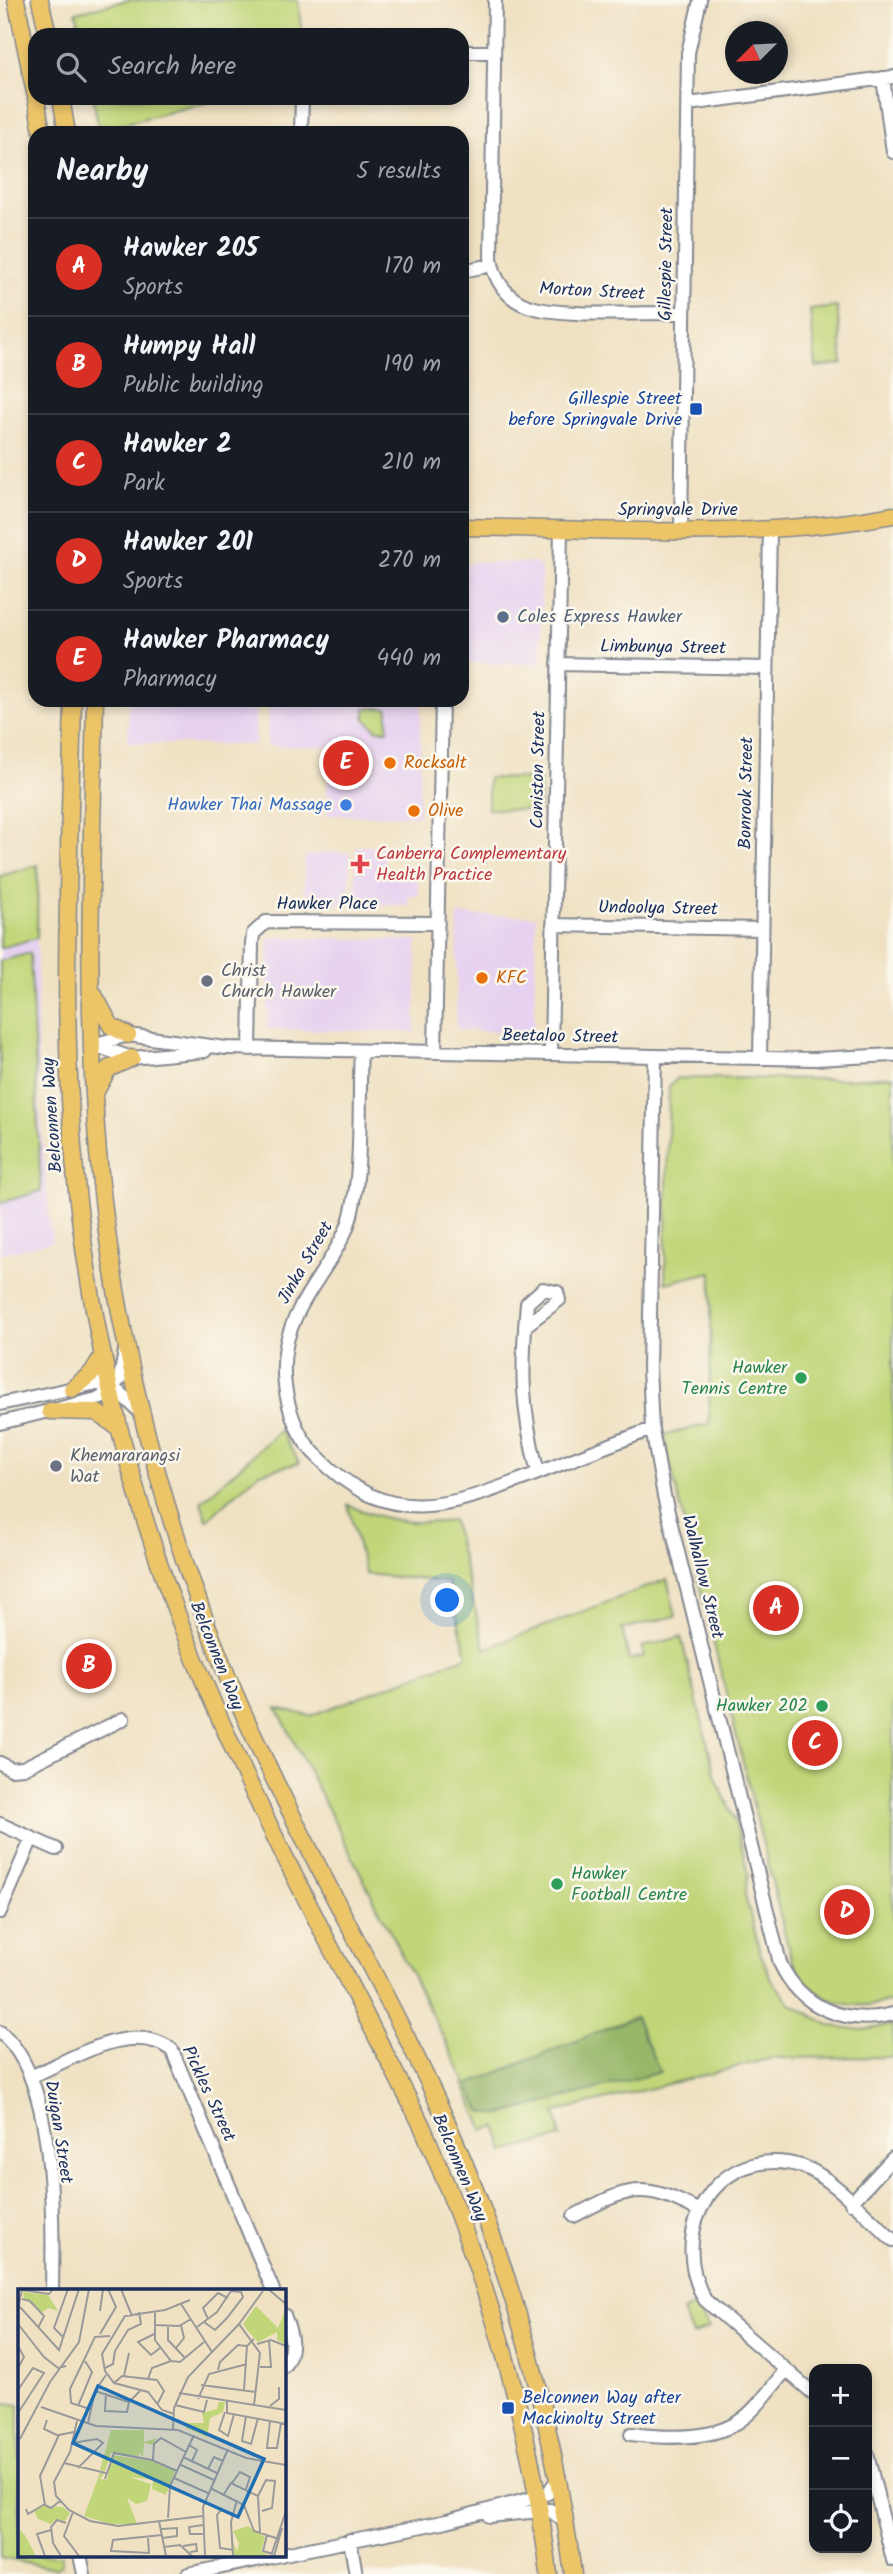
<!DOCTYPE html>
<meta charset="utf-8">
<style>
body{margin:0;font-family:Kalam,sans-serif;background:#242831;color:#f1f3f6}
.controls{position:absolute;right:21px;bottom:21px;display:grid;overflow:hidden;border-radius:14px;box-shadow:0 4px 10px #0003}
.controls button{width:63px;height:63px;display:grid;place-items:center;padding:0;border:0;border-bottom:2px solid #363941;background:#171b24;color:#f1f3f6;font:35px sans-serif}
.compass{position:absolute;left:725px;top:21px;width:63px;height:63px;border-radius:50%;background:#171b24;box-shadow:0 4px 10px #0003;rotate:246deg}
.you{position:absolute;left:448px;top:1601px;width:24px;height:24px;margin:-18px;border:5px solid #fff;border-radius:50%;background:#1a73e8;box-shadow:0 0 0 10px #1a73e833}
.badge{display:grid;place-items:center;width:46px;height:46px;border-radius:50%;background:#d93025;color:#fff;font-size:23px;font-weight:700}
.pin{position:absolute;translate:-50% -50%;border:4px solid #fff;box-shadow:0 2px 7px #0006}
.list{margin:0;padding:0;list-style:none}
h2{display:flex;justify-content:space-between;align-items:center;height:91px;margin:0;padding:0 28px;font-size:30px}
h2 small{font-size:23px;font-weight:400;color:#9ea1a6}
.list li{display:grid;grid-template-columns:46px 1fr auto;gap:21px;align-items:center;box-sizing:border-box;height:98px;padding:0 28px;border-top:2px solid #363941}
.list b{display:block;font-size:26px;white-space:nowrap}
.list p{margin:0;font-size:23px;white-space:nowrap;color:#9ea1a6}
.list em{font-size:23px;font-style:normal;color:#9ea1a6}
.icon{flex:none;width:38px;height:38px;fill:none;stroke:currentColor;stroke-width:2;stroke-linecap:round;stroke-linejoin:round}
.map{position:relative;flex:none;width:893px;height:2574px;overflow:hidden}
.search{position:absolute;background:#171b24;box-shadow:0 4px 10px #0003;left:28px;top:28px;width:441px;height:77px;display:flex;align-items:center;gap:18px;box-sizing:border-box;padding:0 24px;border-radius:21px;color:#9ea1a6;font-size:26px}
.panel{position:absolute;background:#171b24;box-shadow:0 4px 10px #0003;left:28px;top:126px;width:441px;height:581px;border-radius:21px}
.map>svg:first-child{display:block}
</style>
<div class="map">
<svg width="893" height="2574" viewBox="0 0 893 2574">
<rect width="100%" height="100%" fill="#fbf7ec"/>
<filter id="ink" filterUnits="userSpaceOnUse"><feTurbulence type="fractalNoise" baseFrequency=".0143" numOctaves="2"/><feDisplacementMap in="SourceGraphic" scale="14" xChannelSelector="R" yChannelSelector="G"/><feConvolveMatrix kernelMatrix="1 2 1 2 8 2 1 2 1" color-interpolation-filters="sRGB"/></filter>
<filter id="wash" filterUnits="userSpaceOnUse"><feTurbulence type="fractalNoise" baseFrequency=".00686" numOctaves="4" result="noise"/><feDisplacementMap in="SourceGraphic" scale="28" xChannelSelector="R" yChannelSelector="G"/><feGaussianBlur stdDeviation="1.57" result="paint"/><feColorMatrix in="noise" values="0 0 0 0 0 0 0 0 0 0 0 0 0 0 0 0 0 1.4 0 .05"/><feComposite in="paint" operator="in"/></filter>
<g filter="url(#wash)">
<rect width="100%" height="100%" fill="#efe1c2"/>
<path fill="#e6d2f0" d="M473,562L535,563L541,567V664L463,663L465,570L467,564Z
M128,700H256L255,745L128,743Z
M268,700H421L419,816L327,815L328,747L267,746Z
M356,846H381L384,850V875H418V896H409V905L355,904Z
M327,852L350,853L349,904L313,903L304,893V857Z
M458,915L536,916L534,1025L530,1033L459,1030L456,1024Z
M269,937L417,940L415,1032L267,1029Z
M37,938L38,1093L52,1242L0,1254V948Z"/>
<path fill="#c1d679" stroke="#6e826c" stroke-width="2" d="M128,0H298L302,35H81L76,12Z
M93,98H224L99,130Z
M837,307L843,364L816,367L810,310Z
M365,708H388V730H377L365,718Z
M488,778L541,779L540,810L488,809Z
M38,865L37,938L0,948V876Z
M30,953L41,1191L0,1203V961Z
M893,1076V2001C844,2013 807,2001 789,1951L667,1452L665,1435L709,1424L712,1272L665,1283L669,1086L678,1078L849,1079Z
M280,1430L299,1463L259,1473L207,1520L201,1502Z
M348,1505C384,1521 414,1525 453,1521L485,1649L667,1579L676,1616L622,1629L629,1660L644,1656L642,1647L681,1637L716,1778L735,1820L748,1873L745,1895L760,1952L771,1979L791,2004L831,2026L862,2030L893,2025V2057L773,2058L555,2112L561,2137L504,2152L497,2127L484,2130L463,2084L466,2082L277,1708L310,1716L467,1656L448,1582L365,1574Z
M696,2305L709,2328L693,2335L682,2312Z
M0,2402L19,2405V2555H62L61,2565L55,2569L0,2558Z"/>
<path fill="#98b769" stroke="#5a7364" stroke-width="2" d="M635,2017L660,2072L499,2115L481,2111L467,2085Z"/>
</g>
<g filter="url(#ink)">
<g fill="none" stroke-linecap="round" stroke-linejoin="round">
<defs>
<path id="minor" d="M495,0L491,258C494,280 507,299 528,306C562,318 644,312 684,313
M462,52H494
M883,78L893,152
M688,104L893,77
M301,133L302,98
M462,271L492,265
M681,531L688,53L700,0
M558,664L767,668
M553,925L762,929
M93,1045L128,1035L226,1048L815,1059L893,1055
M93,1045L132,1058L205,1051
M250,1049L252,944L253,934L266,922L438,923
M361,1051C358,1098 364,1189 346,1230C328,1271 295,1301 286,1346C279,1381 290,1430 316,1455C389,1530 447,1508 533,1475C573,1459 612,1444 652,1429
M435,1052L442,700
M551,1054L561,528
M655,1056L649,1368L652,1429L664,1496L780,1963C801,2008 845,2026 893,2014
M760,1058L770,529
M525,1326L559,1300L557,1292L543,1289L527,1303C521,1371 521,1407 538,1473
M0,1404L97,1383L120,1393L140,1412
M0,1423L101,1398L120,1379L125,1351
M0,1763L11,1769L23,1768L123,1719
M0,1824L56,1849
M0,1912L32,1838
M0,2032C57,2077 53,2223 52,2290
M32,2076C73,2059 132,2019 172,2050L273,2290
M851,2203L893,2158
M574,2216C628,2187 642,2181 698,2210
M284,2315C291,2333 296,2348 284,2366
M814,2394L705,2300C665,2230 719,2142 801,2166C831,2175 869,2219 893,2240
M631,2434C663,2438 709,2441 738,2422C757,2410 771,2387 786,2370
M867,2454L893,2560
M489,2516L550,2510L565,2522
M350,2540L356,2574
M284,2554L447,2521L537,2497L548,2493L559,2477
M80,2555L84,2574
M188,2574L281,2555"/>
<path id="major" d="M16,0L35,93
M40,0L48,35
M36,98L42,133
M61,98L67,133
M462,527C605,529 752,541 893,515
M73,700C69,872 59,1046 80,1218C99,1369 138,1519 195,1660C260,1820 345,1972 422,2126C485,2270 530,2418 549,2574
M95,700C92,851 85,1003 98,1153C112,1310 149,1466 203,1614C267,1790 369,1950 446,2120C511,2266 552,2416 573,2574
M93,993L111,1026L128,1035
M95,1093L108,1069L132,1058
M72,1389L92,1373L103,1355
M50,1411L96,1412L119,1428"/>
</defs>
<use href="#minor" stroke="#858890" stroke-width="16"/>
<use href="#major" stroke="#858890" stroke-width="19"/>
<use href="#minor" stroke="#fff" stroke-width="12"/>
<use href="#major" stroke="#edc569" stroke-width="16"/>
</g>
</g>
<g fill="#1a4fb4" stroke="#fbf7ec" stroke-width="2.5">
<rect x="689" y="402" width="14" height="14" rx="3.5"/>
<rect x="501" y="2401" width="14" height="14" rx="3.5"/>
</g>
<circle fill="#5c6f8a" stroke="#fbf7ec" stroke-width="2.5" cx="503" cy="617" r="7"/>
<g fill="#e8710a" stroke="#fbf7ec" stroke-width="2.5">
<circle cx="390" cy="763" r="7"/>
<circle cx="414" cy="811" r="7"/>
<circle cx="482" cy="978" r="7"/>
</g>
<circle fill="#3f7fe0" stroke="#fbf7ec" stroke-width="2.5" cx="346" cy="805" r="7"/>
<path fill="#e0444e" stroke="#fbf7ec" stroke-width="2.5" d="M356.5 853.5h7v7h7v7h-7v7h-7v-7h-7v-7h7z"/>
<g fill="#6b7280" stroke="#fbf7ec" stroke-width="2.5">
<circle cx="207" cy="981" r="7"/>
<circle cx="56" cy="1466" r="7"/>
</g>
<g fill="#2e9e5b" stroke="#fbf7ec" stroke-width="2.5">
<circle cx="801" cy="1378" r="7"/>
<circle cx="822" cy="1706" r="7"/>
<circle cx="557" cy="1884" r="7"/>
</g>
<g text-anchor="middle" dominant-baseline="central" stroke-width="5" stroke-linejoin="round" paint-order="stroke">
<g font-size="18" fill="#1b2f5e" stroke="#fbf7ec">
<text transform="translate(667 264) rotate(-89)">Gillespie Street</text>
<text transform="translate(592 292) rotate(3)">Morton Street</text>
<text x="678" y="510">Springvale Drive</text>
<text transform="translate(663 648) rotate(1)">Limbunya Street</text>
<text transform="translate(539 770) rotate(-89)">Coniston Street</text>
<text transform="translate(747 793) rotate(-89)">Bonrook Street</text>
<text x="327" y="904">Hawker Place</text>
<text transform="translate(658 909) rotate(1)">Undoolya Street</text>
<text transform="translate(560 1037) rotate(1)">Beetaloo Street</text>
<text transform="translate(53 1115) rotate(-94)">Belconnen Way</text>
<text transform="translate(306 1263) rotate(-60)">Jinka Street</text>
<text transform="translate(702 1577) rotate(76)">Walhallow Street</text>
<text transform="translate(216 1656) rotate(68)">Belconnen Way</text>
<text transform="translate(208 2094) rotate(65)">Pickles Street</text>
<text transform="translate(58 2132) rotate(81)">Duigan Street</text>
<text transform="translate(459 2168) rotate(67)">Belconnen Way</text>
</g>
<g font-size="18" fill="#164399" stroke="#fbf7ec" text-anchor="end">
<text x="682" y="399">Gillespie Street<tspan x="682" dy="21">before Springvale Drive</tspan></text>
<text x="522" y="2398" text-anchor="start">Belconnen Way after<tspan x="522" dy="21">Mackinolty Street</tspan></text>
</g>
<g font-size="18" fill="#4e5e75" stroke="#fbf7ec" text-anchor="start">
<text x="517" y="617">Coles Express Hawker</text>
</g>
<g font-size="18" fill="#c56008" stroke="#fbf7ec" text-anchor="start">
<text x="404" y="763">Rocksalt</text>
<text x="428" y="811">Olive</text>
<text x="496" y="978">KFC</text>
</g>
<g font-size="18" fill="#366cbe" stroke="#fbf7ec" text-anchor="end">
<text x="332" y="805">Hawker Thai Massage</text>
</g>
<g font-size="18" fill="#be3a42" stroke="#fbf7ec" text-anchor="start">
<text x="376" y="854">Canberra Complementary<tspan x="376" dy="21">Health Practice</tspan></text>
</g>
<g font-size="18" fill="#5b616d" stroke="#fbf7ec" text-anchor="start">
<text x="221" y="971">Christ<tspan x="221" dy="21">Church Hawker</tspan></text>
<text x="70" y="1456">Khemararangsi<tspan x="70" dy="21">Wat</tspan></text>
</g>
<g font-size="18" fill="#27864d" stroke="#fbf7ec" text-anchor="end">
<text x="787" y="1368">Hawker<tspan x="787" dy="21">Tennis Centre</tspan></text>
<text x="808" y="1706">Hawker 202</text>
<text x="571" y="1874" text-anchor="start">Hawker<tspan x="571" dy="21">Football Centre</tspan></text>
</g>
</g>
<g transform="translate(18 2289)">
<rect width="268" height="268" fill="#efe1c2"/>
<path d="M5,3L30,6L40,22L31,19L24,23L6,10ZM238,17L260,39L268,19V56L259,51V43L240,53L229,41L225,35ZM201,113H207L205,123L192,129L189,148L168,139V134H186L184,124L199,120ZM93,141H126V153L139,149L135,156L126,154L125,168L121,163V167L93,164L87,182L82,181ZM94,166L134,172L157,182L148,206L134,200L135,191L112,188L133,195L129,212L118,215L109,209L119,235H92L66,227L82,184H86L82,190L89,191ZM26,217L45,218L52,224L47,232L38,230L33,235L20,230L16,222ZM230,237L247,248L243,262L252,267H216L215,253L219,263L221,254L215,242ZM0,239L7,246L18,267H0Z" fill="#c1d679"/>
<path fill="none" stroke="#9a9a9a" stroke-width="2" d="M103,0L114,27M250,0L268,15M4,1L31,5L35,0M4,10L12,12L26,27L20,39M163,15L194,63M2,18L41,61L61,0M0,21L4,0M82,22L85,0M137,22V51L153,72L162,73L186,53M190,30L185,19L200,4L210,9M186,33L197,41L209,29L225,8L223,3L213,2M0,35L26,68L40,79L48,77M221,35L242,64L236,116M136,36L161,37L173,30M150,36V51L167,69M179,38L199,23L213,2M82,45L98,18L90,0M136,45L120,53L133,66L142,59M46,49L36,39L50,0M239,55L253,51L268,57M0,57L6,68L0,79M158,59L166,49L163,36M242,78H253L251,51M87,79L95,75L97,62L110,41L123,35L121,23M200,81L202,73L220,56L229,57M106,87L111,64M130,90L134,79L153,72M96,94L104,87L139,91L146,102L140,114M183,96L238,103M0,101L15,79L26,84L0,124M226,101L229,57L236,50M77,102L111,113L122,102M88,104L87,122L109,123L111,113M161,104L268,121M180,110L191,85L229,75M209,111V124L268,135M157,116L186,123L189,111M60,117L74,83L67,72M252,117L261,110V98M23,118L78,137L160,141L228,169L268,176M72,120L53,114L52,100L77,48L92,47M207,123L201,141L210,147L216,125M156,125L144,121L130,103L96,94L87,82L84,65L107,27L147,21L172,11M228,127L224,152L233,155L240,129M29,131L26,140L41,147M59,132L52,163L36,193L38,207L51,221L72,232L100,237L185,227M252,132L249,159H259L263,134M70,134L77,102L88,86M155,140L156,119L170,88L221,35L245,2M2,150L32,93L61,53L71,0M54,154L79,150L85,154L60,179M171,156L179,161L174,172M165,168L199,184M135,171L136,155L143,149L168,163M46,174L88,184M163,176L196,191M190,180L196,168L205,172M156,189L190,204M87,190L96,164L134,171L159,182M214,194L222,183L232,188L228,200M194,200L226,216L236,242L261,250M206,205L213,194L240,207L242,244M240,207L248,191L257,192L254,219L244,222M42,212L33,219L27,216L22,187L41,146L56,143M8,220L10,225L27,215M55,223L46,247L61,267M150,229L152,197L176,146M141,232L148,267M185,236L171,238L172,245H185M143,240L159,239V247L144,249M249,246L245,262L255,265M130,249L131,264L93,262L95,251L144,246M165,257L178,255L179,262L172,263M146,258L162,256L174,267M215,261L202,259L199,226L203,221L215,225M27,267L19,245L33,241M43,267L35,254L33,238L39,231L48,234M187,267L185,218L210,160M215,267L213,233L219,211M253,267L268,222M256,267L264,239"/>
<path fill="#1f6fb2" fill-opacity="0.15" stroke="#1f6fb2" stroke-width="3.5" d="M80,97L246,170L220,228L55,154Z"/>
<rect width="268" height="268" fill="none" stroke="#1b2f5e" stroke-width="3.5"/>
</g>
</svg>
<div class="controls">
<button>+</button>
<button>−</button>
<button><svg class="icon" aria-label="locate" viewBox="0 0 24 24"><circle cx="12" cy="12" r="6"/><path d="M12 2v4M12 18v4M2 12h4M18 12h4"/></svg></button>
</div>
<svg class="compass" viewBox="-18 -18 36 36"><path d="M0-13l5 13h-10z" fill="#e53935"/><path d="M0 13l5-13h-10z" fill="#9ea1a6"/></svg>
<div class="you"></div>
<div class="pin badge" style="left:776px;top:1608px">A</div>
<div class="pin badge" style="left:89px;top:1666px">B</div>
<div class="pin badge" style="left:815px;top:1743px">C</div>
<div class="pin badge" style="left:847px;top:1912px">D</div>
<div class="pin badge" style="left:346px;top:763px">E</div>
<div class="search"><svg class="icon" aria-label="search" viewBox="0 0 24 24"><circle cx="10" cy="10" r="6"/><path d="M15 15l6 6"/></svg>Search here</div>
<section class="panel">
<h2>Nearby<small>5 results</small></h2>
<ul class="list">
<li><span class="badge">A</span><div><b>Hawker 205</b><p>Sports</p></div><em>170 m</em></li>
<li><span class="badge">B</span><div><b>Humpy Hall</b><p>Public building</p></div><em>190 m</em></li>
<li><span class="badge">C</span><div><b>Hawker 2</b><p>Park</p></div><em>210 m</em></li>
<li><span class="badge">D</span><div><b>Hawker 201</b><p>Sports</p></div><em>270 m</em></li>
<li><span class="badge">E</span><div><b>Hawker Pharmacy</b><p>Pharmacy</p></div><em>440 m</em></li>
</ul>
</section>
</div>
